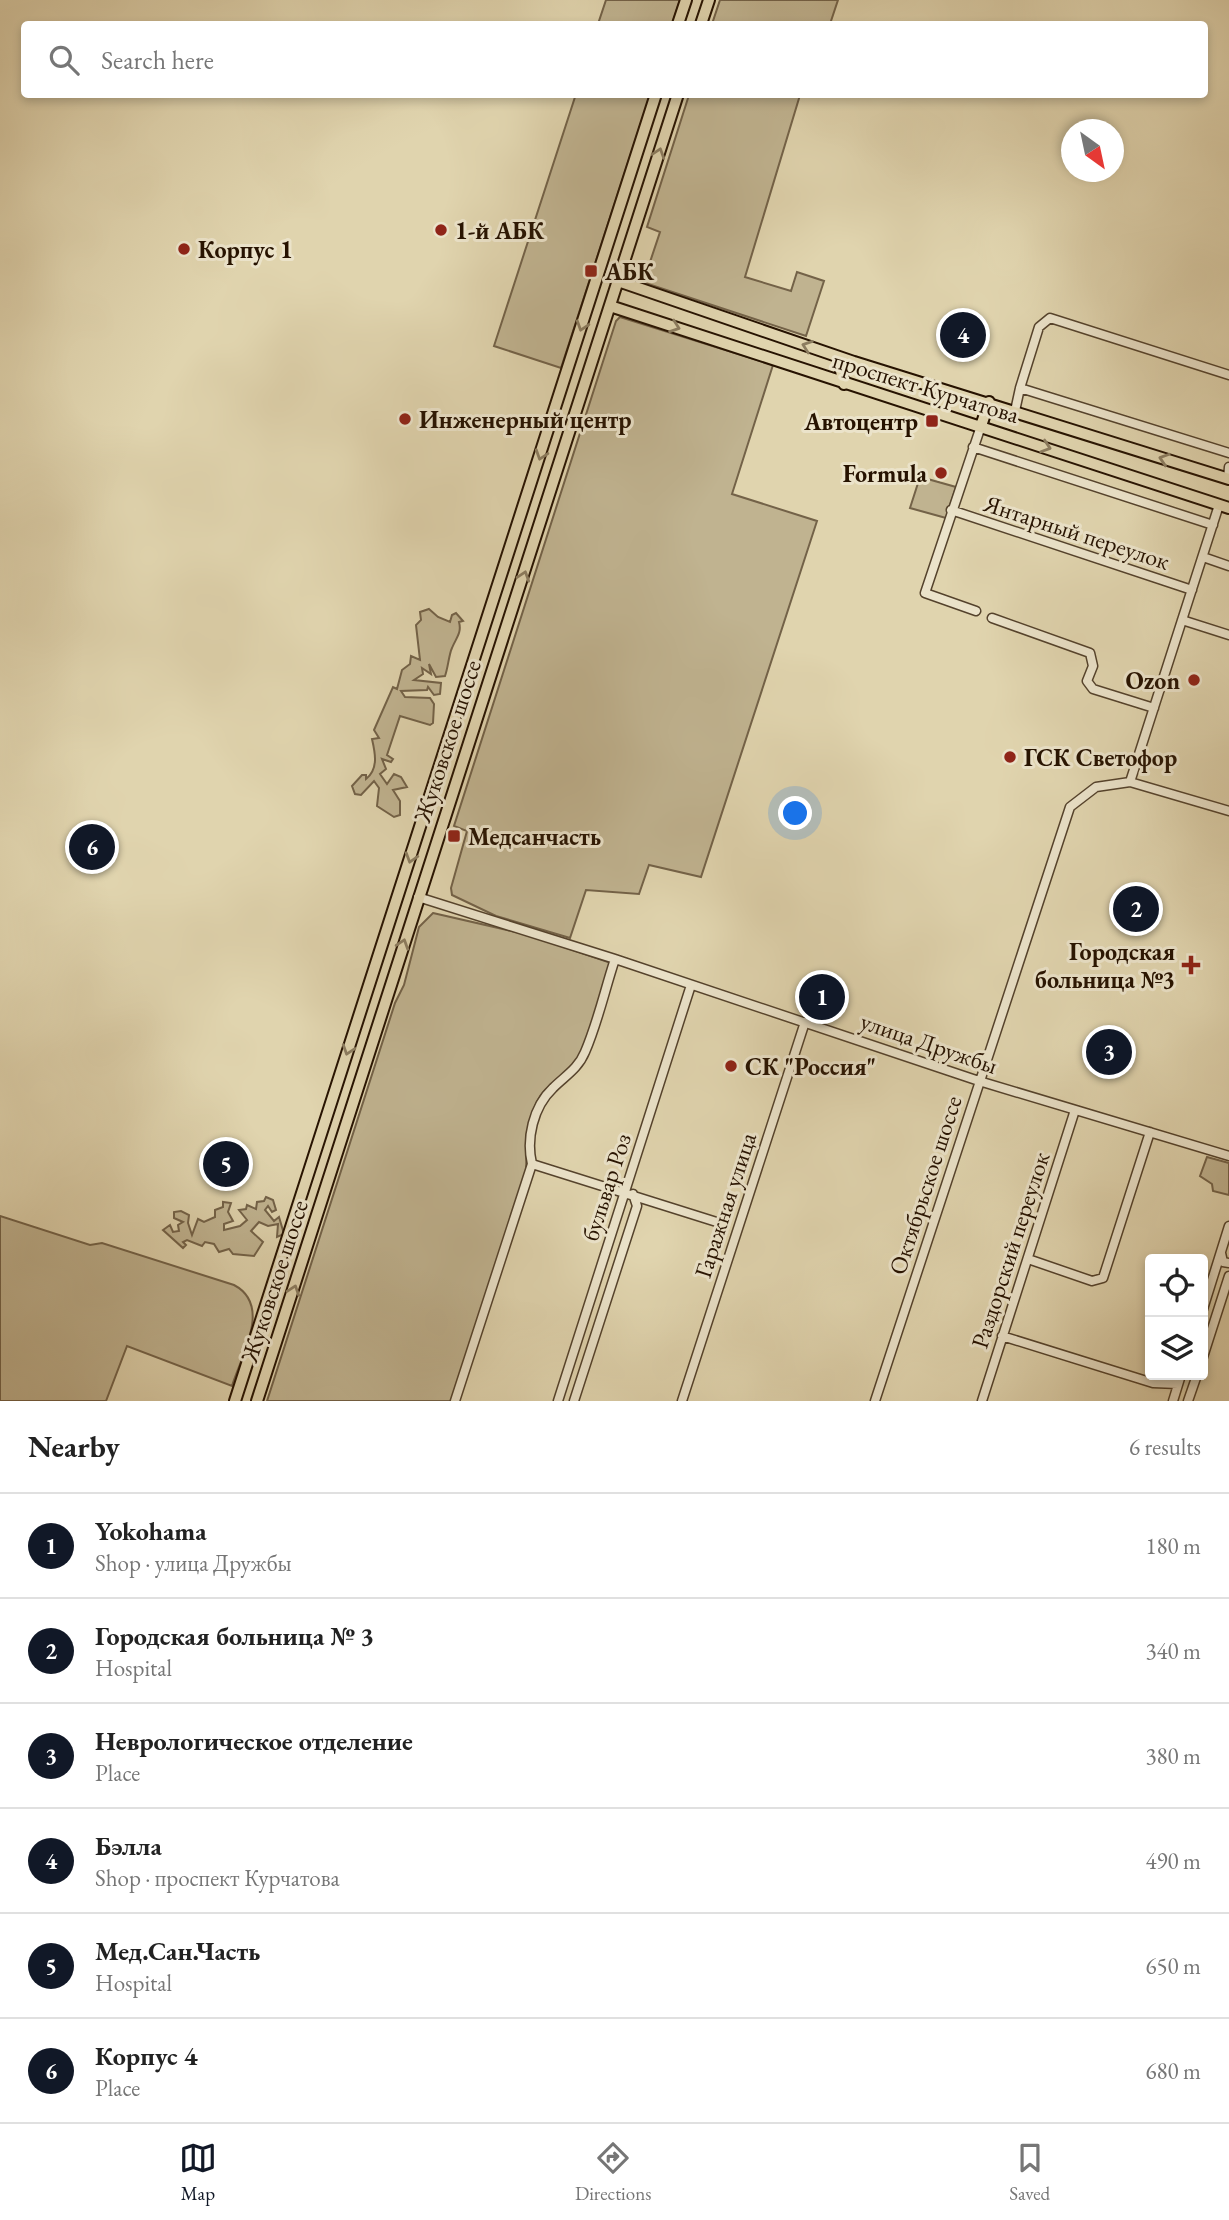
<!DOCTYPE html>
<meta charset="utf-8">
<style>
body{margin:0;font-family:"EB Garamond",serif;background:#f6f6f6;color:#222}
.controls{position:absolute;right:21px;bottom:21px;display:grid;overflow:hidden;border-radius:7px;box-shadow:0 4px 10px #0003}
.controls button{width:63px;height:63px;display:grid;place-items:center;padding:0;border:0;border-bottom:2px solid #e0e0e0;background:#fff;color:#222;font:35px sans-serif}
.compass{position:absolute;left:1061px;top:119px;width:63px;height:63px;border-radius:50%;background:#fff;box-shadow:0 4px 10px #0003;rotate:147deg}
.you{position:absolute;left:796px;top:814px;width:24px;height:24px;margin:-18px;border:5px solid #fff;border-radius:50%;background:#1a73e8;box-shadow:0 0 0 10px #1a73e833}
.badge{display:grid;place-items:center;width:46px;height:46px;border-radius:50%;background:#111827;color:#fff;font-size:23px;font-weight:700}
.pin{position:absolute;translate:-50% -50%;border:4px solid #fff;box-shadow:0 2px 7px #0006}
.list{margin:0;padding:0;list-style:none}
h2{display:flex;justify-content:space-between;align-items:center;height:91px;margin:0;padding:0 28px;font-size:30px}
h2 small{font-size:23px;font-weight:400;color:#767676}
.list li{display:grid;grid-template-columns:46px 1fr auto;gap:21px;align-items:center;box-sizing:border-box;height:105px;padding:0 28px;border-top:2px solid #e0e0e0}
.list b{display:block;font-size:26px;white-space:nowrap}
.list p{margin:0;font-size:23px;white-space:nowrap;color:#767676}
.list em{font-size:23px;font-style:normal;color:#767676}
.icon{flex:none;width:38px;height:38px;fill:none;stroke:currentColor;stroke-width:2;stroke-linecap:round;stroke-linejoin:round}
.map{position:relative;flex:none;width:1229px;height:1401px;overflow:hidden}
.search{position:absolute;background:#fff;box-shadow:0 4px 10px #0003;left:21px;right:21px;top:21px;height:77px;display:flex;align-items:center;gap:18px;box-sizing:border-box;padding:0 24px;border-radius:7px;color:#767676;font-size:26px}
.sheet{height:721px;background:#fff}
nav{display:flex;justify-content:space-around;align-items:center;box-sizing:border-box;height:98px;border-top:2px solid #e0e0e0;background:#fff;font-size:19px;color:#767676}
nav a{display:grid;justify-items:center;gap:4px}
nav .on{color:#111827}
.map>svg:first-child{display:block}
</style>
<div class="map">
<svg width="1229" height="1401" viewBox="0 0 1229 1401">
<rect width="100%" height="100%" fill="#e0d4ae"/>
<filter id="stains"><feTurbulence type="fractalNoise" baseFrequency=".00286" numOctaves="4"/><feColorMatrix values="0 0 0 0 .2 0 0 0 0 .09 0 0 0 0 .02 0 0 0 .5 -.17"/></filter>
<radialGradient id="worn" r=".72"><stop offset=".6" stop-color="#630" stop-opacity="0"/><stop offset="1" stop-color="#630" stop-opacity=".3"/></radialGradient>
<path fill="#c0b390" stroke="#736248" stroke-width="2" d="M606,0H680L672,24H598Z
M720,0H838L830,24H712Z
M576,94L650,95L561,368L494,346Z
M689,95H800L745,277L791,291L797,272L824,281L806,336L639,281L633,276L634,264L648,268L660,232L647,227Z
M620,317L773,365L732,494L817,521L701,877L649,865L639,894L586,890L570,938L496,916L452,895L451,888L467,831L454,826L616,321Z
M924,478L956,487L946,518L910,508L919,480Z
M429,609L438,617L450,622L452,615L456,613L463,621L459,622C462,633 456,638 452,648C449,654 448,668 445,676L436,677L429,664L431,674L422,668L423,674L414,680L441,683L440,694L434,695L428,687L427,690L401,691L405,697L430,698L434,704L433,723L430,725L400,716L387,755L393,759L391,762L382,759L386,769L380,774L387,784L394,774L401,777L407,787L393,790L400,801V815L394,817L377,806L379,788L374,781L361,795L355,794L352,786L362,775H366V779C379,769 375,752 372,739L379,738L374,730L393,687L397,689L402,670L410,664L411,656L420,660L416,625L421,620L420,612Z
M433,913L529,935L611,963C602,992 595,1024 582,1052C574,1071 558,1077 545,1090C527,1108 526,1151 526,1174L451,1401H267L395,1003L404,985L419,927Z
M1207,1157L1229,1163V1195L1213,1191L1212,1184L1200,1176Z
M266,1197L273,1200L276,1210L272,1212L268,1206L265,1210L274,1221L279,1217L284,1234L277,1237L278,1224L268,1226L259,1222L251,1231L263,1242L254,1256L233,1254L229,1249L219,1252L214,1244L205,1242L202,1246L187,1240L183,1242L186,1245L183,1248L163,1230L170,1225L173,1232L179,1231L178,1225L183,1222L174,1218V1212L181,1211L189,1215L188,1223L192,1235L198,1219L204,1222L215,1217V1210L223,1207V1202L231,1203L228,1212L233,1221L224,1224V1230L240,1226L247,1220L239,1210L246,1209L247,1205L256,1209L257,1202L264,1201Z
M0,1216L90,1245L102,1243L234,1285C272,1305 242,1354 232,1386L127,1346L106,1401H0Z"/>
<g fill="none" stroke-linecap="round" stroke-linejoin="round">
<defs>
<path id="minor" d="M1229,375L1050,318L1039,327L1020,388L1229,453
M1015,411L1020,388
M973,447L1213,525
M1228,479L1229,467
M951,510L1192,590
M1203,557L1229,566
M976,611L925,593L981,426
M992,618L1090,653L1093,666L1087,681L1093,689L1154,708
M1182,620L1229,635
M1130,782L1219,505
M418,897L615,959L979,1081L1229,1156
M532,1164L723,1224
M1221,1253L1223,1262L1229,1263
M1028,1259L1092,1281L1103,1278L1150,1132
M1203,1309L1229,1226
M1002,1336L1153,1383L1178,1384
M1203,1357L1229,1276
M455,1401L532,1164C526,1139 533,1107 553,1088C565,1076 578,1069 585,1052C598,1022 605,989 615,959
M558,1401L691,985
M574,1401L637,1206L633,1194
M682,1401L805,1022
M875,1401L1070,807L1096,787L1130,782L1229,811
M982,1401L1075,1110
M1173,1401L1181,1375
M1188,1401L1197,1375"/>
<path id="major" d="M678,24L686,0
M701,24L709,0
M618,281L854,362L1229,479
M610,306L1229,508
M844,384L841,371L854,362
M981,426L989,402
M235,1401L656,94
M257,1401L678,94"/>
</defs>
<use href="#minor" stroke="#54422c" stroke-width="11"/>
<use href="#major" stroke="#261200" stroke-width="14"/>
<use href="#minor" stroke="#ebe3ca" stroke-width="8"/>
<use href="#major" stroke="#e0d4ae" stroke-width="10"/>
</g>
<defs><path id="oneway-chevron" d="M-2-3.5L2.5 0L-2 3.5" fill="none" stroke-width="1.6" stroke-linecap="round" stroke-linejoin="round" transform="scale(1.75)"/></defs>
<g stroke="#8c7d60">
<use href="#oneway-chevron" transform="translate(659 153) rotate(-72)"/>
<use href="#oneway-chevron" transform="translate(582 326) rotate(108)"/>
<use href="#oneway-chevron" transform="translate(675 327) rotate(19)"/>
<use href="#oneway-chevron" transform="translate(807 346) rotate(-161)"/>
<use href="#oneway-chevron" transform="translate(1046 447) rotate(18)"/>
<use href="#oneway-chevron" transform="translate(541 455) rotate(108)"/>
<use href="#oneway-chevron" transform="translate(1164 459) rotate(-162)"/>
<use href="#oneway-chevron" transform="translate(524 576) rotate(-72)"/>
<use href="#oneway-chevron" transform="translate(411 858) rotate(107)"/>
<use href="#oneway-chevron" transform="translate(403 944) rotate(-72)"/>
<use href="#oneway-chevron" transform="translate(348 1050) rotate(108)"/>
<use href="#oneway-chevron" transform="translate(294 1290) rotate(-71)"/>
</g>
<g fill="#8f2418" stroke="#ebe3ca" stroke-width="2.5">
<circle cx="441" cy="230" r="7"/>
<circle cx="184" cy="249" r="7"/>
<rect x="584" y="264" width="14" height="14" rx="3.5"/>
<circle cx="405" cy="419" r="7"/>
<rect x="925" y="414" width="14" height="14" rx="3.5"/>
<circle cx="941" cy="473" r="7"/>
<circle cx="1194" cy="680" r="7"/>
<circle cx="1010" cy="757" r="7"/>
<rect x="447" y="829" width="14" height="14" rx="3.5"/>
<path d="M1187.5 954.5h7v7h7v7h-7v7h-7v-7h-7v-7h7z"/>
<circle cx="731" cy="1066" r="7"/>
</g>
<g text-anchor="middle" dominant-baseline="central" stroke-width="6" stroke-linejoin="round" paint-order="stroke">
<g font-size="24" font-weight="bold" fill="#261200" stroke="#ebe3ca" text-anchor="start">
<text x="455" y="230">1-й АБК</text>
<text x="198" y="249">Корпус 1</text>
<text x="605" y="271">АБК</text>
<text x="419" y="419">Инженерный центр</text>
<text x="918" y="421" text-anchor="end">Автоцентр</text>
<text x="927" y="473" text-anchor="end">Formula</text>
<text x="1180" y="680" text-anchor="end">Ozon</text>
<text x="1024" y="757">ГСК Светофор</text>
<text x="468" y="836">Медсанчасть</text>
<text x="1175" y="951" text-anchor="end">Городская<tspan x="1175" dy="28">больница №3</tspan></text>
<text x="745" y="1066">СК "Россия"</text>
</g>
<g font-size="24" fill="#261200" stroke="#ebe3ca">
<text transform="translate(926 387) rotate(17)">проспект Курчатова</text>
<text transform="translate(1077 532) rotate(18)">Янтарный переулок</text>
<text transform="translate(447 741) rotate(-72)">Жуковское шоссе</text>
<text transform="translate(929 1043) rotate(19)">улица Дружбы</text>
<text transform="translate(925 1185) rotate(-72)">Октябрьское шоссе</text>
<text transform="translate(606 1187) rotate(-72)">бульвар Роз</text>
<text transform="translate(725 1205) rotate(-72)">Гаражная улица</text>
<text transform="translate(1010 1250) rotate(-72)">Раздорский переулок</text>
<text transform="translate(274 1281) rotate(-72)">Жуковское шоссе</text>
</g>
</g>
<rect width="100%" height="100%" filter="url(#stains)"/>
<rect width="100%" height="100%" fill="url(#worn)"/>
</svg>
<div class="controls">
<button><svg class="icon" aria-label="locate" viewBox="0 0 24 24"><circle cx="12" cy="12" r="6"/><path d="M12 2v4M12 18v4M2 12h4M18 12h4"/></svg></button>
<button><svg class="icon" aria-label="layers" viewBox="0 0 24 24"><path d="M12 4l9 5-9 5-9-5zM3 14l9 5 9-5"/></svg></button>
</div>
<svg class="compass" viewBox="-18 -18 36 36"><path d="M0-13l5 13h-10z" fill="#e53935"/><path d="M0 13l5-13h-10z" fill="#767676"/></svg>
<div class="you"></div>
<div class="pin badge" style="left:822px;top:997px">1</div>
<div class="pin badge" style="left:1136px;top:909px">2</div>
<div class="pin badge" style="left:1109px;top:1052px">3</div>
<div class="pin badge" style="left:963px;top:335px">4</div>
<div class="pin badge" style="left:226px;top:1164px">5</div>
<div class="pin badge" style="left:92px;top:847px">6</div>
<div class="search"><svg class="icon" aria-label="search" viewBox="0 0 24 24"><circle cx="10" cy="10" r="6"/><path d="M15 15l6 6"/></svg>Search here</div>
</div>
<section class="sheet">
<h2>Nearby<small>6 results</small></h2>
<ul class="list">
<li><span class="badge">1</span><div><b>Yokohama</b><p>Shop · улица Дружбы</p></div><em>180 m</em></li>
<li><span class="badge">2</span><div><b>Городская больница № 3</b><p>Hospital</p></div><em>340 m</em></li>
<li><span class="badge">3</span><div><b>Неврологическое отделение</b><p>Place</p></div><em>380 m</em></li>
<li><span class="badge">4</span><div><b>Бэлла</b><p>Shop · проспект Курчатова</p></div><em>490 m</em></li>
<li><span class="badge">5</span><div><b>Мед.Сан.Часть</b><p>Hospital</p></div><em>650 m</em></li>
<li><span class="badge">6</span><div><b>Корпус 4</b><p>Place</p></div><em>680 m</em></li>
</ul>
</section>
<nav>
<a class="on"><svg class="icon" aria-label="map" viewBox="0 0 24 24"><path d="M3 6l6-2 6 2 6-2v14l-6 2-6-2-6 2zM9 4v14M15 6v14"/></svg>Map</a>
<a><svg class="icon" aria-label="directions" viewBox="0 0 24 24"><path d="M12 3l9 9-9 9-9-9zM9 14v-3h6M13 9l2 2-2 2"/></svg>Directions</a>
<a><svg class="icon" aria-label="saved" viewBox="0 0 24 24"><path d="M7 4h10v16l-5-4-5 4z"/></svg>Saved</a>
</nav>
